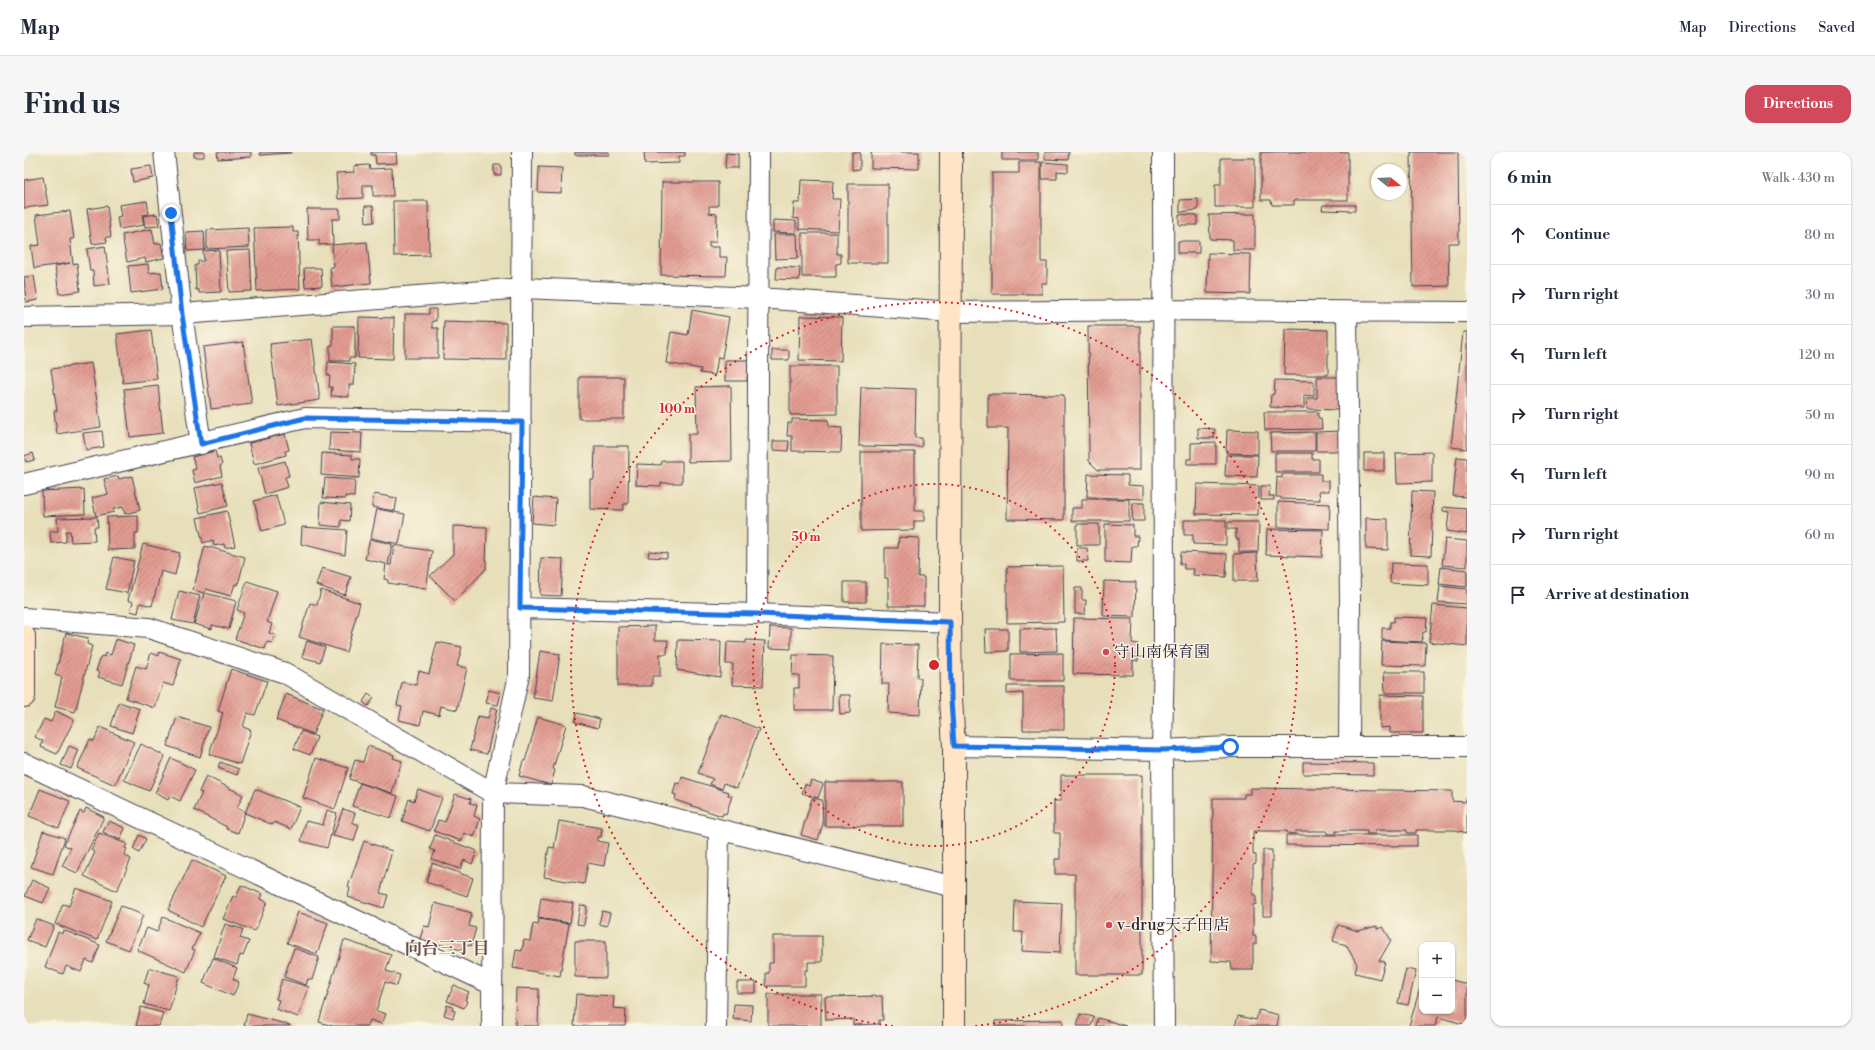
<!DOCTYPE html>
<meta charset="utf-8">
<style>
body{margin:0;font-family:"Libre Bodoni","Noto Serif JP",serif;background:#f6f6f7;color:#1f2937}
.controls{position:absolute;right:12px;bottom:12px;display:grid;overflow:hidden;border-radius:8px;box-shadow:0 1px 3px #0004}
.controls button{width:36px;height:36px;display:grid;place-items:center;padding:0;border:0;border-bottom:1px solid #e0e1e3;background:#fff;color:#1f2937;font:20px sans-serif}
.compass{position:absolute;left:1347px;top:12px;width:36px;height:36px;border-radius:50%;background:#fff;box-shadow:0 1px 3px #0004;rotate:108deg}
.stop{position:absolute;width:12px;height:12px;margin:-9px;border:3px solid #1a73e8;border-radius:50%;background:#fff}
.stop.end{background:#1a73e8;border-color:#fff;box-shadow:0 1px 4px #0008}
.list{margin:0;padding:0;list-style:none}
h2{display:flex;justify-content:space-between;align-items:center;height:52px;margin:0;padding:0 16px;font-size:17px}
h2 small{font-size:13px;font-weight:400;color:#747a83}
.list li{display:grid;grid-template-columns:26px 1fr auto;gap:12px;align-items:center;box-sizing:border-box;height:60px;padding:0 16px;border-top:1px solid #e0e1e3}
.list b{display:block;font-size:15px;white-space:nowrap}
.list em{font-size:13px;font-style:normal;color:#747a83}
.icon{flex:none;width:22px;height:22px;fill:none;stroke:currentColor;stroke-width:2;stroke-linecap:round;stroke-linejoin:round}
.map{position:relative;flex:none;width:1443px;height:874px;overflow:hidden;border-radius:12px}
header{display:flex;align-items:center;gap:24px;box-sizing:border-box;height:56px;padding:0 20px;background:#fff;border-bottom:1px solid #e0e1e3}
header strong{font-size:19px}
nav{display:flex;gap:22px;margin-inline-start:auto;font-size:14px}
.intro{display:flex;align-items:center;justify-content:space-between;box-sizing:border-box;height:96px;padding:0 24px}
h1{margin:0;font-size:28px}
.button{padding:10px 18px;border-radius:12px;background:#d1495b;color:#fff;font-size:14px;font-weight:700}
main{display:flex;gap:24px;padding:0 24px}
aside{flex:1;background:#fff;border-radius:12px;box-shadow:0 1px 3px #0004}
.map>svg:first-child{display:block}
</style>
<header>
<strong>Map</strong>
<nav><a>Map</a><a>Directions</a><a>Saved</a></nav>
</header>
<div class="intro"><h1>Find us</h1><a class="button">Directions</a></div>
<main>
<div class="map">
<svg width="1443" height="874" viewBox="0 0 1443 874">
<defs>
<pattern id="building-hatch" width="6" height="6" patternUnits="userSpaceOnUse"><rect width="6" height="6" fill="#e39c92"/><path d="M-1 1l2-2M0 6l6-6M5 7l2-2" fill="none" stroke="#b87f78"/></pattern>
</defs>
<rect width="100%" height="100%" fill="#fcf5e5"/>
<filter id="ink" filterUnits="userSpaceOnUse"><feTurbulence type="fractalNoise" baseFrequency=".025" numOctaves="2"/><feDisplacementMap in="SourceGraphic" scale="8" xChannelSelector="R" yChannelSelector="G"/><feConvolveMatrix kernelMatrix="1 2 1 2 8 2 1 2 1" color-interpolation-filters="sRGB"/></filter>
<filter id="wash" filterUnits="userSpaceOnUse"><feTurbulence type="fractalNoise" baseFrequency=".012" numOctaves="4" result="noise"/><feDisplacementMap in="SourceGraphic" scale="16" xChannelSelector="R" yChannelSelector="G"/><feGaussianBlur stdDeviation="0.9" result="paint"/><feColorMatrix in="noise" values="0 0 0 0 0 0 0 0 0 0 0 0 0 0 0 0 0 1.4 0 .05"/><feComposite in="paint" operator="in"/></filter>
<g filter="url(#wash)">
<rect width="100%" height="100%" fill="#e7dfb9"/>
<g id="blocks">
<path fill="url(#building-hatch)" d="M170,0H180V5H170Z
M193,0H227V5L194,7Z
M236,0H267V1L236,3Z
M347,0H372L373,11L352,12L351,3H347Z
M551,0H585V3H551Z
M620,0H661V4H655V11L621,12Z
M828,0H836V17L828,18Z
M847,0H895V17L847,16Z
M978,0H1014V8H978Z
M1021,0H1045L1044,8L1021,7Z
M1237,0H1324V48H1270V53H1248L1247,48H1237Z
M1387,0H1434L1435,91H1424L1425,134L1389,135Z
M702,1L714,2V16H701Z
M1197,6H1231V55H1191V33H1197Z
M995,10H1017V110H1023V131H1018V142H968V21H995Z
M1018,10L1044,12V20L1033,19V27H1018Z
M345,13L346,17L368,16L369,44H349V33H339V46L314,47L312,21L330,20V14Z
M470,13H477V23H470Z
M127,14L129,26L109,30L107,17Z
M515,15L538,16L537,41L514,40Z
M19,25L24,53L0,56V28Z
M777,28L809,29L808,47H816L814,79L775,77V67L769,66L770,51H776Z
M638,30H694V54H685V61L693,62L692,90H685V95H695V105H703L702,124L637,123Z
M824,32H864V111H824Z
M1174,47V58L1156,60V48Z
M123,49L125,62L118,63L120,73L95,77L93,65L97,64L95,53Z
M369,49H404L405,103L370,104Z
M1299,53H1331V59L1298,58Z
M83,54L87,85H82L83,90L68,92L63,57Z
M341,54H349L350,70L342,71Z
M283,57H316V67H308L309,92L295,93V88H284Z
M46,59L50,87H46L49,112L53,111L56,139L35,142L31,114L46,111L10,116L7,94L16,93L12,63Z
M133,62L135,74L121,75L119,64Z
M1155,62L1173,63V73H1155Z
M1231,62V98H1209V88L1186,87L1185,63Z
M749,68L772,69V81L749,80Z
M269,75V80H274L276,137L233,139L230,76Z
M224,76L225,95L183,97V78Z
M128,77L131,92L137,91L140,106L122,110L121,106L103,110L98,83Z
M180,79L181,98L163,99L162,80Z
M778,81H813V102H817V111L812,112V125H778Z
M750,82H773L774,106L751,107Z
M1154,89H1175V101H1154Z
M343,90L347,131L308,135L306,115H310L308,93Z
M81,94L86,132L70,134L69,119H66L63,97Z
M195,98L197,140L175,141V138H172L171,113H174V109H180L179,99Z
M226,98L228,139L205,140L202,99Z
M1184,101L1227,102L1226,142L1183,141Z
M124,112L125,121L137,120L139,137L107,141L104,114Z
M753,115L776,116L775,128L752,127Z
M280,116H297L298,134L281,135Z
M10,124L14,148L2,150L0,125Z
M405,157H412V169H408V176H414V206H381V162H405Z
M668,158L705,165L698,206L694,205L691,223L676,221L677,217L642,211L647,180L664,183Z
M776,164L818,165L817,209L775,208Z
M335,165L370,166L369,207L334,206Z
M420,169L482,171V208L419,207Z
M309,174H331V206H325V209H306V193H309Z
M1064,174H1116V318H1074L1065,309Z
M1261,177L1304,178V223H1260Z
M127,178L133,227L99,231L93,182Z
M1439,180H1443V297L1427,295Z
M288,187L296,248L254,254L246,192Z
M219,190L228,252L187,257L179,195Z
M748,198H765V208H748Z
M701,208H724L723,229H701Z
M304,210L331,212L330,233H325V245L307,244L308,235H305L306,223H303Z
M67,211L77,275L33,282L30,259H33L27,217Z
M766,214H813V262L766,263Z
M555,225H600V267H555Z
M1293,225H1316L1315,258L1283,257V246H1293Z
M1251,228L1290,229V244L1280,243V256L1246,255L1247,243L1250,242Z
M134,233L139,281L106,285L100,237Z
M707,234L708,309L664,310V282H673L672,235Z
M837,235L892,237L891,286H898V295L835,294Z
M964,242L1040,243V368L983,367L984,276H964Z
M1240,260H1294V266H1297L1298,277L1241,278Z
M768,267L804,268L805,275L818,276L817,300L768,299V284H763L764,271H768Z
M1174,276L1191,277L1190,286H1174Z
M1203,278L1234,279V302L1202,301Z
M78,279L80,295L62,298L59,281Z
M1316,279V299H1292V280Z
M306,280L338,281L337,300L305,298Z
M1291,280V299H1247L1246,281Z
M261,282L265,298L261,299L262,303L230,312L225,291Z
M749,289H765L764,299L749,298Z
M1192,290V312H1163V307H1167V291Z
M571,294H605L604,352H600L599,358L566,357V327H570Z
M191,299L193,306H196L198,313L196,314L198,324L171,331L168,318L172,317L168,305Z
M837,300H891V359H900V369H890V378L837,379Z
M1408,300V330L1373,331L1372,301Z
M9,301L11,308L2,310L0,304Z
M298,301L328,303V307H336L335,326L297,323Z
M1251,301H1288V307H1295V320H1251Z
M1340,301H1360V319H1340Z
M1202,303H1234L1233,325L1201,324Z
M1433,305L1443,306V345L1429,344Z
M261,309L265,324L261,325L264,335L241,342L234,316Z
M638,309H658V331H637V334L612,333L613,312L637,313Z
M1064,322L1104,323V333L1120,334V347L1063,345Z
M1258,322H1297V329H1305V339H1295L1296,348L1257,347V345H1252L1253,325L1258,326Z
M94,324L95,327L108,324L116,358L101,362L99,355L89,357L90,360L72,364L68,346L84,342L80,327Z
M301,326L331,328L330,345L321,344V347L299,346Z
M198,330L204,354L176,361L171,336Z
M1173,332L1235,334L1234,363L1172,362Z
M1237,334H1246L1245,344H1250V348H1237Z
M60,337L61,362L19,364L18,339Z
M1388,339L1409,340L1407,404L1386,403Z
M350,342L373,346L371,359L348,355Z
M252,343L260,373L238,379L230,349Z
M510,345L532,347L530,373L508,371Z
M1058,347H1105V369H1048V356H1058Z
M297,350L326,353L325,369L317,368V375L296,373Z
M1254,350L1306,352L1305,377L1254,375Z
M1109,351H1120V369H1108Z
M1419,355L1443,357V382L1423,379L1425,360L1419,359Z
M353,357L381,362L375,392L347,386Z
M203,359L211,394L201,396L200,392L190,394L189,388L179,391L173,366Z
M114,364V381H111V397L84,398L83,365Z
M73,365L74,375H70L71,389L47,390L46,379H42V390L27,391L26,379H34L33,366Z
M1342,366L1364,367V398L1342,397Z
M1160,368H1202V393L1169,392V383H1160Z
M1204,370H1235L1234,400H1215V387H1212V377H1204Z
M1053,372H1075V393H1053Z
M1081,372L1109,373V384H1114L1113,394H1108L1107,411L1081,410Z
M429,374L463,375L462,417L431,449L406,424L429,402Z
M278,375L323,378L321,403L277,392Z
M1243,377L1299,378L1298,405L1242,403Z
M875,385L895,386L894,425H900V454H864V426H861V396H874Z
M346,387L368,392L364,413H367L370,393L408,399L402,437L364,431V428L360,427L362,412L341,407Z
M1421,387L1443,389V415L1418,413Z
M119,392L156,401L151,423L137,419L128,454L116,451L114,461L106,459L109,450L104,448Z
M181,394L221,405L214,433L211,432L207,444L182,437L181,441L212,449L205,477L188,473V477L170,472L180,441L169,438Z
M1053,396H1063L1064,409H1053Z
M625,399L643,401V406L624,405Z
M1157,400L1203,402L1202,425L1169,423L1170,417H1160V412H1156Z
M1233,401L1234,429H1210V402Z
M90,405L110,409L103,441L82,437Z
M517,406L539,407L537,444L516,443Z
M1367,411L1404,412V433L1366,431Z
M1039,414L1040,470L983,471V415Z
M1417,415L1443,418V435L1415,432Z
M298,416L327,425L321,443L292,433Z
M223,429L253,439L243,470L248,472L245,481L251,483L248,491L243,490L241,497L211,487L220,461L213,458Z
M1080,429L1112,430L1111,465L1079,464Z
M820,430H842V450H820Z
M1416,434L1443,437V452L1414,450Z
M1051,436H1058V448H1062L1061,462H1051Z
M297,438L336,451L322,500L275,485L286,451L293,453Z
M155,439L176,444L169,472L148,468Z
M1409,453L1443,456V494L1405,490Z
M1370,465L1403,466L1402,480H1399L1398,490L1358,488V476H1366V470H1370Z
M1050,466L1109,467L1108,491L1114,492V509L1109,508V523L1049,522Z
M631,474V488H644L643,502H636V524H628V534H594V475Z
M746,475L767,476V497L745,496Z
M1032,476L1033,499L996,500V477Z
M961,477H984V499L962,500Z
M42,481L64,486L63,492L68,494L51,560L31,555L38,525L31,523Z
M92,487L110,493L98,532L74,525L76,520L72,519L77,504L80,505L81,501L87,503Z
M654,488L697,489L696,525L653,518Z
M722,488L741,489L739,534L708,533L709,512H702L703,490L722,491Z
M283,489L301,495L296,510L278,505Z
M1358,489L1402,491L1401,514L1357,513Z
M413,490L438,495L433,514L443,516L433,558L417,554L415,563L399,559L396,573L375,568L378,554L373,553L378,530L392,533L395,519L405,522Z
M859,492L894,493L893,526H897L896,563L864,561L865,532H858Z
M516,499L536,502L529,549L509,546Z
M135,500L157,507L149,534L139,531L131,556L102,546L112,514L122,517L127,501L135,504Z
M1039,501V529H987V502Z
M769,503L809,504L808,558H770V536H775V523H768Z
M207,517L243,529L231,563L223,561L219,575L227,578L216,612L185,602L199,561L194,559Z
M1360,520H1400V541H1361Z
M983,534H1040V578H999V541L983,542Z
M465,538L477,541L474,553L462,551Z
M262,542L299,557L289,582L252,568Z
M344,542L350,546L344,554L339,550Z
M815,543H826V561L816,562Z
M1356,543L1399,544V581H1366V575L1356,576Z
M95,550L116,557L108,581L87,574Z
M467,556L473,557L463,602L446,598L454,564L464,566Z
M32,559L50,568L33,602L17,595L19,589L11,585L20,567L27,570Z
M553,561L576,567L574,576L551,570Z
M697,562L735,577L713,636L700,631L698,637L686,632L689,627L674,621Z
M153,565L185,575L176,605L143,594Z
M514,565L542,573L529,617L531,618L527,633L495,624L499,609H501Z
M76,575L110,590L91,633L53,616L66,587L70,589Z
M277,579L293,585L286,603L270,597Z
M117,592L141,604L125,639L100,628Z
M45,594L55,598L47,617L37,613Z
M344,594L370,603L369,606L378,609L368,641L325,627L331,608L339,610Z
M147,606L171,618L156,649L146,644L144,648L131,641Z
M292,606L324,616L311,657L279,646Z
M196,610L215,617L213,623L194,616Z
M1279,610L1349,611V623L1279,622Z
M1037,623H1118V823H1051V722H1031V707H1036V681H1030V649H1037Z
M182,624L219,643L213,656L221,660L214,681L202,677L203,675L170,658L178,641L175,640Z
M658,625L705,640L704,643L708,644L702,662L699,661L698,664L651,648L652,643L649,642L652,631L656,632Z
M787,628L799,632L794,646L778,641L781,632L785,634Z
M801,630H879V674H801Z
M336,631L374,644L367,666L328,654Z
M1226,636L1428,639V649L1441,650L1443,645V681L1431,678H1392V681H1383V678H1351V682H1343V679H1312V682H1303V679H1272L1271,682L1263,681V679H1229V703H1232V711L1229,712V743H1232V752L1229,753V784H1232V792H1229V818H1208L1207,810L1187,809L1189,646H1220V642H1226Z
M16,637L46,649L35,676L5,664Z
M231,637L276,655L267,677L250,670L249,673L221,661Z
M394,637L418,646L406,679L378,669L385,647L390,649Z
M431,642L447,647L446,651L453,653L450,664L456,667L450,685L440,681L437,689L410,679L414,668L421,670Z
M788,646L798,648L799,672L794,688L777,683Z
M62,656L80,665L53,721L38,714L47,696L40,693L56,659L60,661Z
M319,657L331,661L328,670L335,673L330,689L309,684Z
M303,658L313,661L303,696L277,689L282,669L299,673Z
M85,669L101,676L96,688L79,680Z
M535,669L578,676L577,685H573V689L584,691L580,714L564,711L560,732L520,725L525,695L530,696Z
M19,679L41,686L29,722L7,715Z
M75,681L103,692L101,696L103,697L100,703L107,707L93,739L60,724L71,700L67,698Z
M115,683L122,687L115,701L109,697Z
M411,683L453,699L448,712L440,708L436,717L408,707L411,699L406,697Z
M1262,683H1393V694L1262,693Z
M340,689L368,699L356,741L364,743L360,756L324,745L326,736L324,735Z
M1239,698H1248V764H1239Z
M168,708L202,724L177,775L144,758Z
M408,711L449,726L443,744L402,730Z
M8,728L26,736L19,751L1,744Z
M217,733L238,742L236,747L243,750L231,779L199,767L209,744L212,746Z
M52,736L88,749L73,788L31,772L39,752L45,754Z
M517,746L549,751L546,771L514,766Z
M991,749L1038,751L1036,801L998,799L999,780H990Z
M411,751L448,761L445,774L452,776L447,794L440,792L438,798L396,787L400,774L405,775Z
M556,753L563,754L560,773L553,772Z
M97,754L119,763L105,798L82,789Z
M578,759L586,761L583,774L575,772Z
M274,760L304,771L293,802L263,791Z
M139,765L176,781L168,797L171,798L162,820L113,798L123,776L133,780Z
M12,767L30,774L21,795L3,788Z
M515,767L545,772L536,824L489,816L492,798L498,799L500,788L506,789L509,772L514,773Z
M201,772L219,777L216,786L225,789L219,804L216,803L213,813L190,805Z
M1314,773L1334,779L1353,774V777L1359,775L1367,788L1355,809L1361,810L1356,827L1331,821L1333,812L1322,793L1309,789Z
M39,778L76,793L69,811L62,808L57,820L42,814L39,822L21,815L34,780L38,782Z
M749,784H798V810H784V818H781V834H742V821H745V811H749Z
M320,788L367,803L362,819L376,823L373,834L361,830L352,859L362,862L358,872L346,868L344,874H309L295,870Z
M551,789H582V826L551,825Z
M270,796L295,805L288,828L284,827L282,833L260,825Z
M189,806L213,816L209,827L215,830L209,844L179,831Z
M125,816L155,824L145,859L120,852L125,833L120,831Z
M1382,817L1392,819L1384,853L1374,851Z
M258,827L285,835L274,865L252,857L255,848L252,847Z
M1428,828L1443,832V873L1414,865L1411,874H1385L1398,829V859H1428Z
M713,830H732V841H713Z
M430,833L445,840L441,848L443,849L440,856L423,849Z
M492,836L515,837L514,874H491Z
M552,842L590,844L589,856L602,857L601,874H550Z
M744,842H797V874H744Z
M858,844L859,868H855V872L829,873V867L802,868L801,845Z
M710,852L728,853L727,869L709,867Z
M423,853L429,855L428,858L431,859L429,866L420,863Z
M117,855L139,861L135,874H112Z
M1235,858L1255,863L1253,874H1211L1214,864L1232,868Z
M223,862L266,873V874H220Z
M1056,862L1070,865L1067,874H1053Z
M1074,866L1102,874H1072Z
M1039,868V874H971V869Z"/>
</g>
</g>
<g filter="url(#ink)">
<use href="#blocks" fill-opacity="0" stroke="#403e4e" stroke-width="1"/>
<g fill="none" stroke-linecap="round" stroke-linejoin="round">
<defs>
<path id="street" d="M140,0L158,162L177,292
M1139,0L1140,499L1138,598L1140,874
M1323,160L1326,447L1325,595
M0,165L158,162L499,136L735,146L928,160L1139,158L1443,160
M0,332L281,266L497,270
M496,456L733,462L926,470
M733,462L735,0
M0,466L125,476L261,521L469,641L559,644L930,735
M930,594L1138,598L1206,595H1443
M0,611L467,832
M468,874L469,641L495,523L498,0
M692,874L695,678"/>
<path id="secondary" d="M927,0L926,470L927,547L930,594V874
M0,484V544"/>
</defs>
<use href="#street" stroke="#403e4e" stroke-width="22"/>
<use href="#secondary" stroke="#403e4e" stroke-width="24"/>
<use href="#street" stroke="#fff" stroke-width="20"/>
<use href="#secondary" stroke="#ffe4c6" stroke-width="22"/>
</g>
</g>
<g fill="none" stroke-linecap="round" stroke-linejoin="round" filter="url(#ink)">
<path stroke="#1a73e8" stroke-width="5" d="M147,61L158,162L177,292L281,266L498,270L496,456L733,462L926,470L927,547L930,594L1138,598L1206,595"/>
</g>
<g fill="none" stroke="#d62828" stroke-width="2" stroke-dasharray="2 4">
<circle cx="910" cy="513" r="181"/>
<path d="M869 874A363 363 0 1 1 951 874"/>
</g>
<g fill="#d1495b" stroke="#fcf5e5" stroke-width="1.5">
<circle cx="1082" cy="500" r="4"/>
<circle cx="1085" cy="773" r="4"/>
</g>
<g text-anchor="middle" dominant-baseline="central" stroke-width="3" stroke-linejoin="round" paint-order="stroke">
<g font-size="16" fill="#22223b" stroke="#fcf5e5" text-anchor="start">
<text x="1090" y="500">守山南保育園</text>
<text x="1093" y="773">v-drug天子田店</text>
</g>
<g font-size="17" font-weight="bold" fill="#664d59" stroke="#fcf5e5">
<text x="423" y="797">向台三丁目</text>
</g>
</g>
<circle cx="910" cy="513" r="6" fill="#d62828" stroke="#fcf5e5" stroke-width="2"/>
<g font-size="12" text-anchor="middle" font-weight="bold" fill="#d62828" stroke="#fcf5e5" stroke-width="3" stroke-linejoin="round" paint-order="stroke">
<text x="653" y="261">100 m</text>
<text x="782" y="389">50 m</text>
</g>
</svg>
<div class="controls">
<button>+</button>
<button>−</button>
</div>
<svg class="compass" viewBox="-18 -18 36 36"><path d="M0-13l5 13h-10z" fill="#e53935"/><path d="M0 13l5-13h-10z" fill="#747a83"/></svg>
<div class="stop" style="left:1206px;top:595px"></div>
<div class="stop end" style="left:147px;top:61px"></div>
</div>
<aside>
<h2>6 min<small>Walk · 430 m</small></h2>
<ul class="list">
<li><svg class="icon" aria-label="ahead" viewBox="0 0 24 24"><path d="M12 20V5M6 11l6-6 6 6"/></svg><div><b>Continue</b></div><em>80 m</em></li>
<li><svg class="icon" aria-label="right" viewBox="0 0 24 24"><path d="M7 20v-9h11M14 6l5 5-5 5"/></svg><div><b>Turn right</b></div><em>30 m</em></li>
<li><svg class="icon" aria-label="left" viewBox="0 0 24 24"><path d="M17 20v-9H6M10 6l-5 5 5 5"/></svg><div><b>Turn left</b></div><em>120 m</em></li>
<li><svg class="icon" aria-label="right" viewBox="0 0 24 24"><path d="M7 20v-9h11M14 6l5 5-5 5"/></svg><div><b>Turn right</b></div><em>50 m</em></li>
<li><svg class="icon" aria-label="left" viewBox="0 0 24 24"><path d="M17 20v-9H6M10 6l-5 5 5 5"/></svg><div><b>Turn left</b></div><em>90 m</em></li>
<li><svg class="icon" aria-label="right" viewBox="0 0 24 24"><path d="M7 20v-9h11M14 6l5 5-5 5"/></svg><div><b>Turn right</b></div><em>60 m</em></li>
<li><svg class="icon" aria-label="arrive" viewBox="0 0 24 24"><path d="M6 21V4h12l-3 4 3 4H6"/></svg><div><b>Arrive at destination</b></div></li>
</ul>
</aside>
</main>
